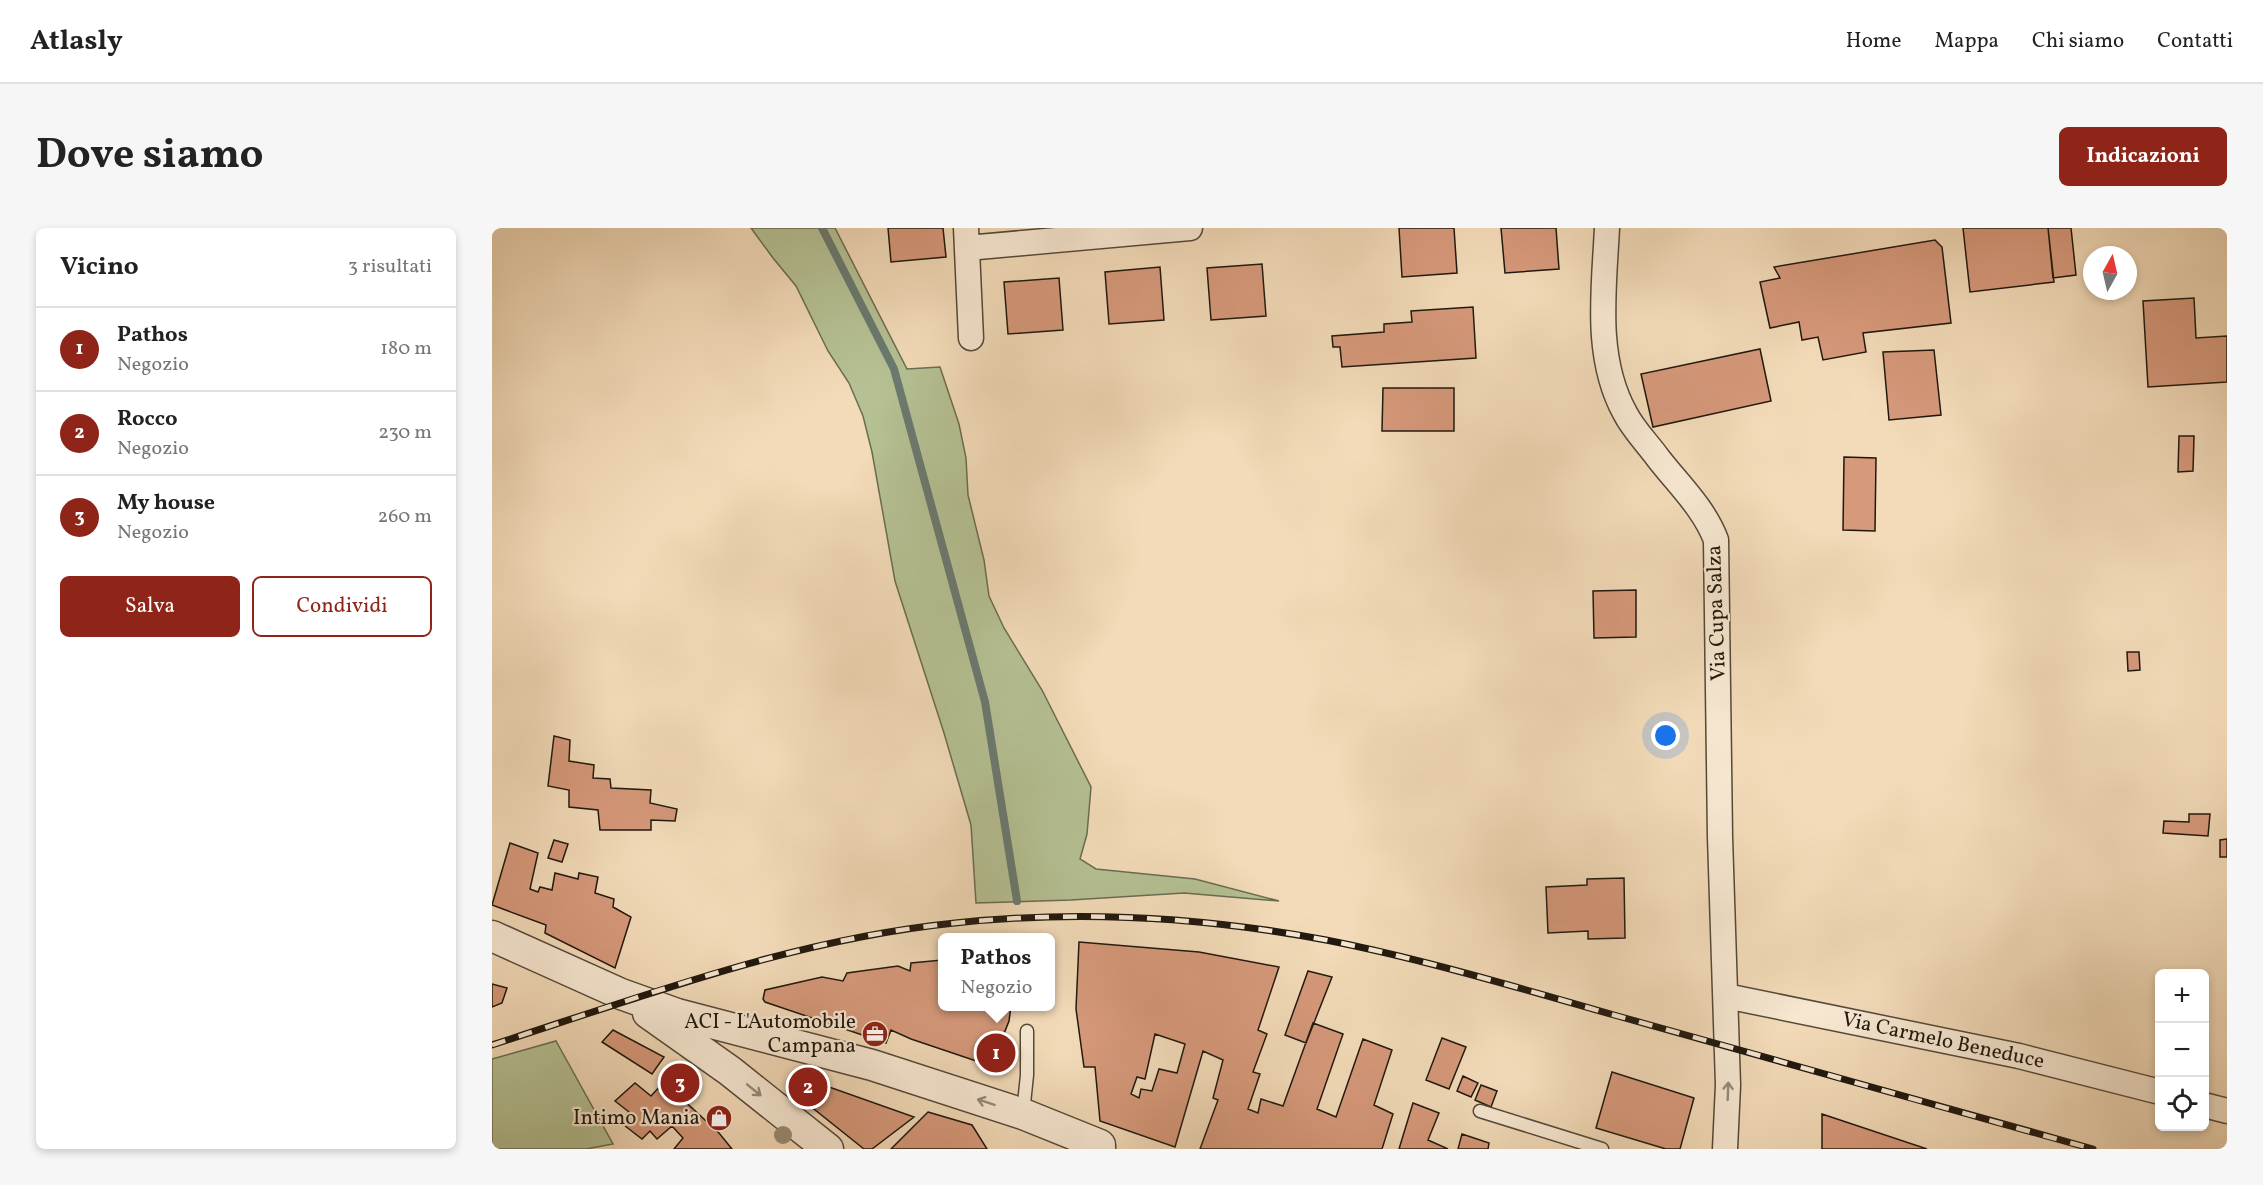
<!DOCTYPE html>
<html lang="it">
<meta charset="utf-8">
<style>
body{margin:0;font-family:Vollkorn,serif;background:#f6f6f6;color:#222}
.controls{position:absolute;right:18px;bottom:18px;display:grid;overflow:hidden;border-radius:9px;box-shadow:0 3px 9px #0003}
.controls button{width:54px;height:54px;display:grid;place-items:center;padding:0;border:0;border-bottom:2px solid #e0e0e0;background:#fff;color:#222;font:30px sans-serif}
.compass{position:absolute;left:1591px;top:18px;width:54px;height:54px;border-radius:50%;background:#fff;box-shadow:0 3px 9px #0003;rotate:8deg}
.you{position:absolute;left:1174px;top:508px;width:21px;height:21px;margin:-15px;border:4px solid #fff;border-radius:50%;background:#1a73e8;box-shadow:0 0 0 9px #1a73e833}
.badge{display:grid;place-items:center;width:39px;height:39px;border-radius:50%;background:#8f2418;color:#fff;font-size:20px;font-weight:700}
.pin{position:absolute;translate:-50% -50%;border:3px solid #fff;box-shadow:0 2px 6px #0006}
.popup{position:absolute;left:446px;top:705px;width:117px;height:78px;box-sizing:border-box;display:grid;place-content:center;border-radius:9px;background:#fff;filter:drop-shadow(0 2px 4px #0005);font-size:20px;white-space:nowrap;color:#767676}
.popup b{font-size:22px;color:#222}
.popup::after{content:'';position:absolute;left:50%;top:100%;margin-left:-12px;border:12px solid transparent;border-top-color:#fff}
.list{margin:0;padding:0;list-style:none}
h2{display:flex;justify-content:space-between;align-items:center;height:78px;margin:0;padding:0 24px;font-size:26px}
h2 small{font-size:20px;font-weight:400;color:#767676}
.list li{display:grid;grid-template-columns:39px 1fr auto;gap:18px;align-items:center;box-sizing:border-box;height:84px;padding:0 24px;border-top:2px solid #e0e0e0}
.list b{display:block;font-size:22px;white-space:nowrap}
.list p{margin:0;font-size:20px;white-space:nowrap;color:#767676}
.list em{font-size:20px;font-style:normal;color:#767676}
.actions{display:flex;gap:12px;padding:18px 24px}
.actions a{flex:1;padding:14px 0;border:2px solid #8f2418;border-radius:9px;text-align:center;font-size:21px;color:#8f2418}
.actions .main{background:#8f2418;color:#fff}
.icon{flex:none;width:33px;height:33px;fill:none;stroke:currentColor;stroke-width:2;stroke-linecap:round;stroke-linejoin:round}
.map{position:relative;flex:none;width:1735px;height:921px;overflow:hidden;border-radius:9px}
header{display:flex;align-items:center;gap:36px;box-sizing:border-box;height:84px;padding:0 30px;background:#fff;border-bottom:2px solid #e0e0e0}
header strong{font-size:28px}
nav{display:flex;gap:33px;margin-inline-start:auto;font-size:21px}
.intro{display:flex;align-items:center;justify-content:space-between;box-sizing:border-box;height:144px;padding:0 36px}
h1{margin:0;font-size:42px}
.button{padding:15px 27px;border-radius:9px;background:#8f2418;color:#fff;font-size:21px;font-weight:700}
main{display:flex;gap:36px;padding:0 36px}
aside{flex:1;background:#fff;border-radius:9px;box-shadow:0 3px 9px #0003}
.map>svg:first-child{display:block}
</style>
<header>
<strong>Atlasly</strong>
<nav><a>Home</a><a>Mappa</a><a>Chi siamo</a><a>Contatti</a></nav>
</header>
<div class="intro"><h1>Dove siamo</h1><a class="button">Indicazioni</a></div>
<main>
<aside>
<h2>Vicino<small>3 risultati</small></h2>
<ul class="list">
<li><span class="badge">1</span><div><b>Pathos</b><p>Negozio</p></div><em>180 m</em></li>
<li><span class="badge">2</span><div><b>Rocco</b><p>Negozio</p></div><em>230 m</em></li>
<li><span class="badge">3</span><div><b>My house</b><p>Negozio</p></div><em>260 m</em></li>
</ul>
<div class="actions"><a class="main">Salva</a><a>Condividi</a></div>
</aside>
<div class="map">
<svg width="1735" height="921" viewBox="0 0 1735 921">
<rect width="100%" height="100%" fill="#f3dbb9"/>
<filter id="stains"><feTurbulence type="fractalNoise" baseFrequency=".00333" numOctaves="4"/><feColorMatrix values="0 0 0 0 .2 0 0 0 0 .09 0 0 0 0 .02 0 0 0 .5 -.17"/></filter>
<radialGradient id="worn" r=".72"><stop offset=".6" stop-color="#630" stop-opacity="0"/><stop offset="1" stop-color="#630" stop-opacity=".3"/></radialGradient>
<path fill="#b5c194" stroke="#6a6c51" stroke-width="1.5" d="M259,0H343L415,141L448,139L467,196L474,230L476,267L492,332L497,368L512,400L550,462L599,559L595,606L588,631L604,641L703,651L787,673L692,665L579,672L484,675L479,597L452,505L403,353L380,224L371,188L357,155L336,123L304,58L281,30Z
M64,813L121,916L94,921H0V831Z"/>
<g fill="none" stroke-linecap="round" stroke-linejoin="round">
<path stroke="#6a7a70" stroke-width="8" d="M330,0L402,141L493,474L525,673"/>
</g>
<path fill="#d6997b" stroke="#20180e" stroke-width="1.5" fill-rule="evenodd" d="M396,0H451L454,29L399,34Z
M907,0H962L965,45L910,49Z
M1009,0H1064L1067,41L1013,45Z
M1471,0H1556L1562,54L1478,64Z
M1556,0H1579L1584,47L1561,50Z
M1443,12L1450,19L1459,95L1371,105L1374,124L1331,132L1326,109L1310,112L1307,94L1278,100L1268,54L1288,50L1282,39Z
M770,36L774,88L719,92L715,40Z
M668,39L672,92L617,96L613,44Z
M567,50L571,102L516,106L512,54Z
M1702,70L1704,110L1735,108V154L1656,159L1651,73Z
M981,79L984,130L850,139L848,119H841L840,108L892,104V96L920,94L919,83Z
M1268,121L1279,173L1161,199L1149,146Z
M1442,122L1449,187L1397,192L1391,124Z
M891,160H962V203H890Z
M1687,208H1702L1701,243L1686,244Z
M1352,229L1384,230L1383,303L1351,302Z
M1144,362V409L1102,410L1101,363Z
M1635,424H1647L1648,442L1636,443Z
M62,508L78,512L77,533L102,537L101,550L118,551L119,560L159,562L158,575L185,581L183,593L159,592V602H108L106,582L77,579V562L56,558Z
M1697,586H1718L1716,608L1671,605L1672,593L1697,594Z
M1735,611V629H1728V612Z
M62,612L76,616L70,634L56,630Z
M18,615L46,625L38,661L46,664L48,659L60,662L63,645L86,651L87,645L106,649L103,665L122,671L121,679L139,689L123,740L53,705L54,697L0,677Z
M1132,650L1133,710L1096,711V703L1056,705L1054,659L1095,657V651Z
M587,714L707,724L787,739L766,802L775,806L761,844L768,846L756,881L766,885L769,871L791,878L821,795L851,806L825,881L844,889L871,811L900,822L882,877L901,886L890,921H708L726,872L721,870L731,832L711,823L683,919L608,893L603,839H592L584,781ZM663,806L693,816L685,845L667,841L660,863L649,861L647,870L639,866L645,849L653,851Z
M450,732V778H519L517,793L507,818L503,817L499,838L419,811L399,802L394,815L273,774L271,771L273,762L330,749L351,753L355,745L406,738L418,743L419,735Z
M816,743L840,749L814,815L793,807Z
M0,756L15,760L10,775L0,779Z
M121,802L172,829L160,846L110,814Z
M950,810L974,819L957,861L934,852Z
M1120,844L1202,870L1188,921H1174L1104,900Z
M306,848L422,889L380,921H372L297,861Z
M971,848L986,855L979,869L965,863Z
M172,854L227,905L240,921H182L191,910L180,898L165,911L158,903L150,911L128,894L137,884L123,873L143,855L159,868Z
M989,857L1005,863L999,879L983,872Z
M921,875L947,885L936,912L956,921H907Z
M436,884L480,897L495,921H399Z
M1330,886L1435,921H1330Z
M970,906L997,915L996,921H966Z"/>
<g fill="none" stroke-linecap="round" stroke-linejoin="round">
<defs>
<path id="service" d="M988,883L1110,921
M531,885L535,847V803"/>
<path id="minor" d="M474,0L479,110
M1115,0C1112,61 1102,129 1133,185C1141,201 1155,215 1166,230C1186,256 1212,280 1224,312L1228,609L1236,857L1233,921
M475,20L698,0
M1234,768L1527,828L1668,864
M1712,877L1735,883"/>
<path id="tertiary" d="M0,708L129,766L185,786L380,837L531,886L608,917V921
M156,785L238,843L336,921"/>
</defs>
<use href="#service" stroke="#554939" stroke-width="15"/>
<use href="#minor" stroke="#554939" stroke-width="27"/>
<use href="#tertiary" stroke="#554939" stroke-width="33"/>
<use href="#service" stroke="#f7e8d2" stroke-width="12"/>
<use href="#minor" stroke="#f7e8d2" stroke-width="24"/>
<use href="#tertiary" stroke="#f7e8d2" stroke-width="30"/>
<defs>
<path id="rail" d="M0,817C152,768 303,711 463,695C586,682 712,689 834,712C931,731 1027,760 1122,787C1282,831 1441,877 1601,921"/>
</defs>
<use href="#rail" stroke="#20180e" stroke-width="7"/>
<use href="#rail" stroke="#f7e8d2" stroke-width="4.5" stroke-dasharray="14" stroke-linecap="butt"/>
</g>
<circle fill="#988c71" cx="291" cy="907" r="9"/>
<defs><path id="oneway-shaft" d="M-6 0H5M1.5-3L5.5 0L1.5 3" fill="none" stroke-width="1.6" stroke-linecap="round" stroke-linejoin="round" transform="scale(1.5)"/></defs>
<g stroke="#968a7a">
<use href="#oneway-shaft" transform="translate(262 862) rotate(39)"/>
<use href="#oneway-shaft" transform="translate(1236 863) rotate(-88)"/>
<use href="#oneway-shaft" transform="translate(494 874) rotate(-162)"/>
</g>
<defs>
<symbol id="office-disc" viewBox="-11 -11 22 22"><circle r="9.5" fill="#8f2418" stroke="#f7e8d2"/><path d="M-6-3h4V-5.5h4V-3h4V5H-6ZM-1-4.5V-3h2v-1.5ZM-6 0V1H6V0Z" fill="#fff"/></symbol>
<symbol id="shop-disc" viewBox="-11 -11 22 22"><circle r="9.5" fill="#8f2418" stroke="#f7e8d2"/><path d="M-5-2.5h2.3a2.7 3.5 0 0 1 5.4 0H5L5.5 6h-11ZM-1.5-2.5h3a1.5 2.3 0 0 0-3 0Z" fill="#fff"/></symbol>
</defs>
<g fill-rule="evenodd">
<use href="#office-disc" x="368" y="791" width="30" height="30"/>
<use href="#shop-disc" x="212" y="875" width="30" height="30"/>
</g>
<g text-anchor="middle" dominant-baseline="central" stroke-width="4.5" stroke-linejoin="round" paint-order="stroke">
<g font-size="21" fill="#20180e" stroke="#f7e8d2">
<text transform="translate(1225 385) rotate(-92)">Via Cupa Salza</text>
<text transform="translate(1451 813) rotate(12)">Via Carmelo Beneduce</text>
</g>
<g font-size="21" fill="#20180e" stroke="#f7e8d2" text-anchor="end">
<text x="364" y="794">ACI - L'Automobile<tspan x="364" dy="24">Campana</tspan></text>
<text x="208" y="890">Intimo Mania</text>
</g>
</g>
<rect width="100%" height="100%" filter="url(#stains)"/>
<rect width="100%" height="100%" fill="url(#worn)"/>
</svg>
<div class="controls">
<button>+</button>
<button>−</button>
<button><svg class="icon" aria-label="locate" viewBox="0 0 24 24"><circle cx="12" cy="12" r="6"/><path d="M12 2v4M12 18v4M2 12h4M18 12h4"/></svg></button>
</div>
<svg class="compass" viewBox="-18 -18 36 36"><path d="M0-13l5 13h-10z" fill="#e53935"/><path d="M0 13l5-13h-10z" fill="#767676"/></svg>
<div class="you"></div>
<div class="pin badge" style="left:504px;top:825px">1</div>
<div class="popup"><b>Pathos</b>Negozio</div>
<div class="pin badge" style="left:316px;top:859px">2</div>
<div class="pin badge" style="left:188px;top:855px">3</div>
</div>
</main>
